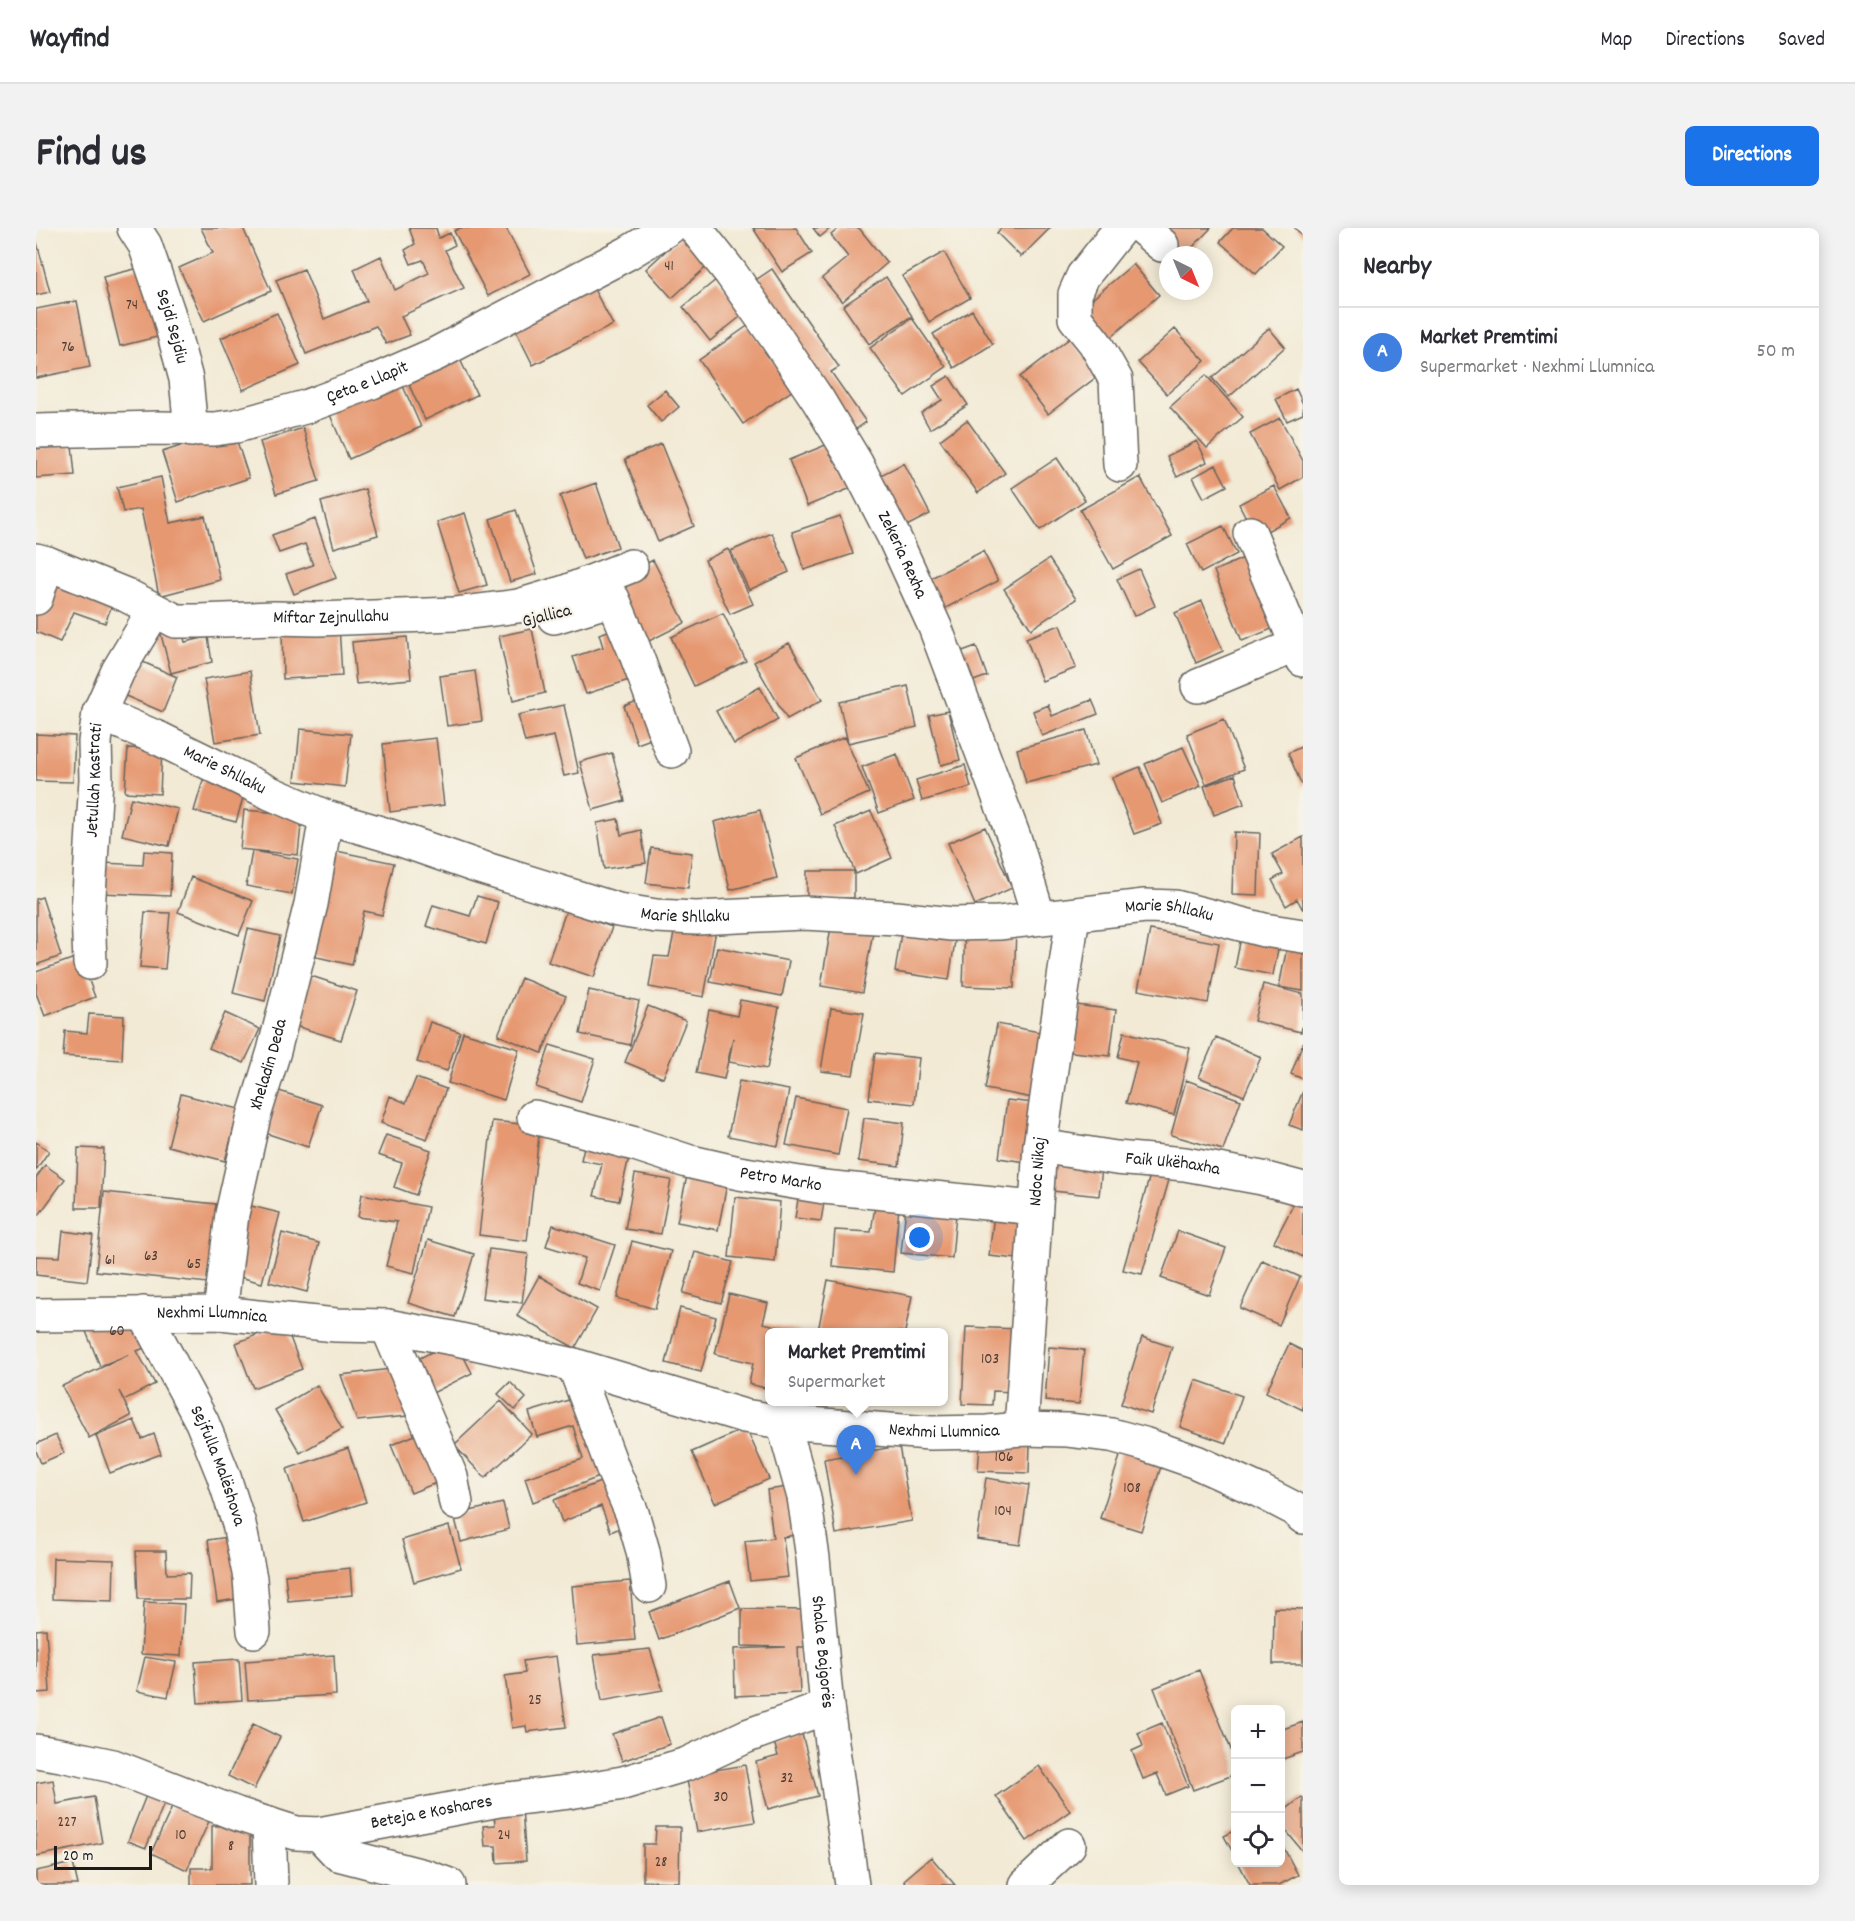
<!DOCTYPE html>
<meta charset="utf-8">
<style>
body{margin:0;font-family:Dekko,sans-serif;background:#f2f2f3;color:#2b2b33}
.controls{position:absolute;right:18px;bottom:18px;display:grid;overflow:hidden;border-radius:9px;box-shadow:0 3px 15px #0003}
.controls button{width:54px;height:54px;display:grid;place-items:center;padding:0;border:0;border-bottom:2px solid #e1e1e2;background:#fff;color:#2b2b33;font:30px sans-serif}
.compass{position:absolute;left:1123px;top:18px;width:54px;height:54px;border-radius:50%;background:#fff;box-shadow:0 3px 15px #0003;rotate:137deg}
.scale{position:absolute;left:18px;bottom:15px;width:98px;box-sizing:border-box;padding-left:6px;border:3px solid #1c1c1c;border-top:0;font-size:16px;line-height:21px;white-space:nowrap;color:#1c1c1c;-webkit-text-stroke:4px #f7f3e8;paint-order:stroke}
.you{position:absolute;left:884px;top:1010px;width:21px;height:21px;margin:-15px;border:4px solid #fff;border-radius:50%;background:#1a73e8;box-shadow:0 0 0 9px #1a73e833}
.badge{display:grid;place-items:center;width:39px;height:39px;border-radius:50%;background:#1a73e8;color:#fff;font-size:20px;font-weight:700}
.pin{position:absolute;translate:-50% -50px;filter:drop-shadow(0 2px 3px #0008)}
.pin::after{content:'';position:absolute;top:32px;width:21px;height:18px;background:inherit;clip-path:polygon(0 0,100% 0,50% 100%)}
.popup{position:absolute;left:729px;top:1100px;width:183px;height:78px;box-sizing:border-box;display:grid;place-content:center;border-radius:9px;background:#fff;filter:drop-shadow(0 2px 4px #0005);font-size:20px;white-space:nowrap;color:#7c7c81}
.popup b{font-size:22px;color:#2b2b33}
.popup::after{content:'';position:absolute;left:50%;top:100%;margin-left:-12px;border:12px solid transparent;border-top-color:#fff}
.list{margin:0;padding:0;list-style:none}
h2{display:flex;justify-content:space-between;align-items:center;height:78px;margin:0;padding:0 24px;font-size:26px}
h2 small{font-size:20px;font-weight:400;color:#7c7c81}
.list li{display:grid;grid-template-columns:39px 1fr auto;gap:18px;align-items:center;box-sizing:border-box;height:90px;padding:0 24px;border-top:2px solid #e1e1e2}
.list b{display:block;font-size:22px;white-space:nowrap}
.list p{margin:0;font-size:20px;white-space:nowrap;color:#7c7c81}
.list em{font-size:20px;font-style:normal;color:#7c7c81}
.icon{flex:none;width:33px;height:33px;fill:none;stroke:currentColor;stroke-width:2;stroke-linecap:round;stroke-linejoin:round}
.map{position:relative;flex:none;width:1267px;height:1657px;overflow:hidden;border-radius:9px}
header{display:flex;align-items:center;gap:36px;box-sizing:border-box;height:84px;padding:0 30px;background:#fff;border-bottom:2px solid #e1e1e2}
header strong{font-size:28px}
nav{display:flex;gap:33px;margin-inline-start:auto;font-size:21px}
.intro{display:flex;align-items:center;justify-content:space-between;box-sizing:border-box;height:144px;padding:0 36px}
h1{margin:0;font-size:42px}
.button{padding:15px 27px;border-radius:9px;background:#1a73e8;color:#fff;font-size:21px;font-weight:700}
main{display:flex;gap:36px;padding:0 36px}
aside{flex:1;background:#fff;border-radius:9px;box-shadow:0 3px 15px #0003}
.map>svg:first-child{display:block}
</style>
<header>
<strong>Wayfind</strong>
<nav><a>Map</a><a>Directions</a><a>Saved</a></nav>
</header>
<div class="intro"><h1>Find us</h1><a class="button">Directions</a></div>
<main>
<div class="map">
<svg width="1267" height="1657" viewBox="0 0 1267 1657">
<rect width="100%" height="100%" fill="#f7f3e8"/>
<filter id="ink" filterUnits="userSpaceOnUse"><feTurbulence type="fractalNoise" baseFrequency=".0167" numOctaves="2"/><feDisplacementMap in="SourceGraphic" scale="12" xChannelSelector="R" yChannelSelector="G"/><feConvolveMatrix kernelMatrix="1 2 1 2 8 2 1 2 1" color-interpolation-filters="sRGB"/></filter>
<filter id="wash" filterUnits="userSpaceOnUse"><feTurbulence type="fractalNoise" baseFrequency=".008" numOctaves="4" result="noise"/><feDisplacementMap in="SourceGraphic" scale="24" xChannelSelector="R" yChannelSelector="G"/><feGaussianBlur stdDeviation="1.35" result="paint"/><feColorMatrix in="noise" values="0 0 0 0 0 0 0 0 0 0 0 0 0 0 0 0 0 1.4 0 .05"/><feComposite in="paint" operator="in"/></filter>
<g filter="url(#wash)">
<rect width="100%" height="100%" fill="#f2ead5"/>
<g id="blocks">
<path fill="#e69871" d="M165,0H207L235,63L168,93L143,40L177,25Z
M373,0H400L403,10L414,5L419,17L409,22L428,60L365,88L374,107L350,116L340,98L270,126L240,52L268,41L288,91L331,73L318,41L345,28L359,62L393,45L387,32L375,36L369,22L379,16Z
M424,0H470L494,46L452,68L418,3Z
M717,0H760L776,25L746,44Z
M777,0H795L784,9Z
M803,0H823L851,35L806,74L786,50L812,29L795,7Z
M965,0H1014L985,29L961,5Z
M1118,0H1175L1149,27H1146Z
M1197,0H1226L1246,18L1220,46L1184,14Z
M1259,0H1267V8Z
M651,3L678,32L636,70L610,41Z
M0,11L14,64L0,67Z
M908,24L934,70L893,94L866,48Z
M1097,36L1123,67L1067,116L1040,85Z
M107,39L125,108L84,118L67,49Z
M736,41L803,139L795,144L830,194L810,208L711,58Z
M850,49L876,88L833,116L807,78Z
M681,51L709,85L674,113L647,79Z
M553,52L577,97L497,137L474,91Z
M41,73L54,139L0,150V81Z
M936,82L957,116L918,140L897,106Z
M241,85L264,137L207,162L185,110Z
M876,90L910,139L869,168L834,120Z
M713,97L757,162L707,196L663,132Z
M1233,100L1249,119L1193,169L1176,150Z
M1139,101L1169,133L1131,166L1102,134Z
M1034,110L1063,147L1012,186L984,149Z
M420,123L441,167L389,192L369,148Z
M1170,147L1207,189L1171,220L1134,179Z
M913,148L932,177L894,201L885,185L906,172L897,158Z
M363,149L385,199L313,231L291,180Z
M1260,161L1267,176V186L1251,193L1240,171Z
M629,162L643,179L625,194L611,177Z
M1244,190L1267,233V249L1244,262L1214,206Z
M931,192L969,245L942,265L904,212Z
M267,200L283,253L240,266L224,214Z
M197,201L213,250L142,274L126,224Z
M1161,213L1171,234L1141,249L1131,228Z
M797,214L815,260L771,278L753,232Z
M625,216L658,298L622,314L589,231Z
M36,217L39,247L0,250V221Z
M1021,230L1049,272L1004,302L976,260Z
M868,235L894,286L859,304L833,253Z
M1180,237L1191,258L1168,270L1157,249Z
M125,249L134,295L169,288L184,352L123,368L105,281L87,284L81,259Z
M1104,249L1136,308L1077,341L1044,282Z
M560,255L582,319L547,331L524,268Z
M1238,258L1255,290L1220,309L1203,276Z
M329,261L342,307L298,320L285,274Z
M480,282L501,346L474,354L454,291Z
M429,285L451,357L423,365L401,294Z
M804,288L817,326L768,342L756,304Z
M279,291L300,350L258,366L250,346L277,337L269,316L243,325L236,307Z
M1187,298L1201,326L1165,345L1151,316Z
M736,305L753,344L713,362L695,323Z
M692,321L717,376L694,386L669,332Z
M947,323L962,353L904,383L889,353Z
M1219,325L1248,396L1206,413L1178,343Z
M1013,331L1040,371L995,401L968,361Z
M617,332L649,395L605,417L573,355Z
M1103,341L1119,378L1098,388L1081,351Z
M16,342L80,367L69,395L38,384L24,414L0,404V383Z
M1166,373L1187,423L1160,435L1139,385Z
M687,385L710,433L658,458L635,409Z
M144,395L149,414L172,409L176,434L135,445L123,399Z
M303,397L306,448L247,451L246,398Z
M1024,397L1040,440L1006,453L990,410Z
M585,399L602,449L550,466L537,429L567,419L563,406Z
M496,401L509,465L477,473L463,408Z
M371,409L375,451L320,456L316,414Z
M753,415L786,472L751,491L718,434Z
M940,418L951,448L924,458L913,428Z
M100,431L141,449L127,484L85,466Z
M214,443L224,507L179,514L168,451Z
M439,443L446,493L411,498L404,448Z
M872,458L881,499L812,515L803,474Z
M724,459L742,492L698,516L680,483Z
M612,469L626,507L601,516L588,478Z
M1056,472L1062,486L1006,508L997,483L1012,477L1016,488Z
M528,477L543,545L528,548L518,508L489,514L482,487Z
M912,483L924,532L905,537L893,487Z
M1188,491L1208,541L1170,556L1151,506Z
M264,501L315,506L309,559L259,553Z
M1050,502L1060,537L990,555L981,521Z
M0,506L39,508L37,554L0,553Z
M809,509L833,565L784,586L760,530Z
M400,510L408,577L354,584L347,516Z
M1267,518V560L1252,525Z
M1147,519L1165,558L1126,575L1109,536Z
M92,520L126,522L124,566L89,564Z
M576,525L589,573L557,582L544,534Z
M861,526L878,572L843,585L826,539Z
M929,537L935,559L886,573L880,552Z
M1104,539L1126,596L1098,606L1076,550Z
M1199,547L1208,576L1178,587L1168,558Z
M168,549L210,560L200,594L158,583Z
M95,570L142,581L133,618L86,607Z
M208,582L266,587L262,627L204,621Z
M724,582L741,650L694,662L678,594Z
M835,583L856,630L820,646L799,598Z
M582,591L585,607L605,602L610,635L568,641L561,595Z
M949,599L976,660L939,677L912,615Z
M1198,604L1224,605L1222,667L1196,666Z
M1267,609V682L1261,671L1250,678L1236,652L1247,646L1236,626Z
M615,620L656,625L652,660L610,655Z
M291,621L358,635L346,687L328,683L316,737L268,726Z
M108,623L136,625L134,668L65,665L67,635L107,637Z
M216,623L262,631L256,666L210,658Z
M771,643H818V670H771Z
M155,649L217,673L203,707L142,684Z
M441,668L462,674L450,716L390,698L397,677L434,688Z
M6,669L25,728L0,737V671Z
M530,683L576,699L558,749L512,734Z
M109,684L134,685L129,741L104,739Z
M797,687L839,693L826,765L785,758Z
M867,692L921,700L913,752L859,744Z
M640,696L680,702L668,769L613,759L618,728L633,729Z
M929,698L980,700L978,760L927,758Z
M1207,699L1245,706L1237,747L1199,740Z
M212,701L244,708L229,773L197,765Z
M1114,702L1183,715L1172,775L1102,762Z
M1252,714L1267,717V763L1243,759Z
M681,719L753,733L746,768L674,754Z
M44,728L59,769L9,788L0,765V744Z
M269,746L321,763L305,812L253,796Z
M485,750L530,768L506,825L462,807Z
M1227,756L1267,766V795L1265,804L1218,793Z
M553,762L603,773L594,817L544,806Z
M704,772L743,779L731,841L693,834L697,810L688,851L660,845L673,782L701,788Z
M1032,776L1080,782L1074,828L1027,823Z
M612,778L650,793L627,850L589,834Z
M795,780L828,785L817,847L785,843Z
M189,785L224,801L208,835L173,820Z
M53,786L88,788L86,832L27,828L29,803L51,805Z
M394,794L424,804L411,843L381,834Z
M961,796L1009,805L997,870L949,861Z
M427,804L483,821L468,872L412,855Z
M1088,804L1154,820L1138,887L1090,875L1101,834L1082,829Z
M1180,809L1225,829L1208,868L1163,849Z
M1267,814V851L1255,846Z
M514,817L559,831L545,874L500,859Z
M839,825L883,830L878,876L833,871Z
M380,850L410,861L391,911L345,895L354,868L370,875Z
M1150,852L1205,872L1187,922L1135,907Z
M703,853L753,862L742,918L692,908Z
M234,860L286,877L272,919L220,902Z
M1267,863V902L1253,897Z
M145,866L203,881L189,933L132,918Z
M760,870L811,880L802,927L750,917Z
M971,872L998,875L989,934L963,930Z
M828,890L868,895L863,938L822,933Z
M456,893L504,898L491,1013L443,1007Z
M350,907L395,922L380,967L358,959L366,935L342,927Z
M550,910L595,920L583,973L558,968L566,936L545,932Z
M0,914L13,923L0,942Z
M42,920L68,921L65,980H40Z
M1021,925L1067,930L1063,968L1017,963Z
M9,937L29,951L3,987L0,985V950Z
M652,943L692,951L682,1002L641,994Z
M599,946L635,952L625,1006L589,1001Z
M1114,947L1133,952L1106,1046L1087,1042Z
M764,959L790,962L785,993L759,990Z
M1265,962L1267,963V1029L1238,1014Z
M68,964L180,976L172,1055L60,1043Z
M326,966L392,979L378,1045L350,1038L361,994L322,989Z
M699,969L744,974L739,1034L693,1029Z
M871,970L921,975L916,1030L865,1025Z
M207,976L244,985L226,1055L189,1045Z
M839,978L863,979L857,1044L796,1038L799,1002L835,1004Z
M959,978L987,981L981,1031L953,1028Z
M517,997L579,1017L564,1063L541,1055L549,1030L510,1018Z
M27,1003L57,1007L51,1053L0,1047V1028L24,1029Z
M1142,1003L1190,1020L1173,1067L1125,1050Z
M246,1005L283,1015L271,1064L233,1054Z
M392,1012L438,1026L419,1089L372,1075Z
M596,1013L635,1023L619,1081L581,1070Z
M453,1021L492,1026L486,1075L446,1070Z
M659,1024L697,1034L685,1075L647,1065Z
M1226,1032L1264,1049L1243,1097L1204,1080Z
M503,1048L561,1081L539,1120L481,1088Z
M792,1052L876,1068L869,1104H791L782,1103Z
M693,1066L732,1075L727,1095L766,1104H733V1161L713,1156L717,1135L679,1126Z
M644,1080L680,1089L665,1144L630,1135Z
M105,1087L118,1116L101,1123L119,1156L88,1172L83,1163L95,1188L53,1210L26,1158L92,1127L64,1138L45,1091Z
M249,1096L266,1141L217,1160L200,1115Z
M930,1099L982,1101L978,1164L957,1163L956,1177L926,1176Z
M1106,1109L1136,1119L1115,1186L1085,1176Z
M419,1112L436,1145L389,1169L372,1136Z
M1253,1116L1267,1123V1182L1230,1164Z
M1013,1119L1048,1122L1043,1176L1009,1173Z
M363,1140L382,1187L321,1193L305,1147Z
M1160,1152L1206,1168L1190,1215L1144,1199Z
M474,1154L490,1170L479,1182L462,1166Z
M281,1157L306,1201L264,1225L239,1182Z
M546,1168L574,1245L497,1274L489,1250L547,1231L537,1198L501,1209L493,1184Z
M465,1173L496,1206L449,1250L418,1217Z
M98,1192L106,1211L118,1206L125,1226L74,1245L60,1208Z
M710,1200L733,1251L679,1275L656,1224Z
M391,1202L412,1250L375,1265L355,1217Z
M20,1207L28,1225L5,1235L0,1223V1216Z
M944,1216L994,1218L993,1245L942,1243Z
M863,1218L876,1293L800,1306L788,1231Z
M1087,1219L1127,1232L1105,1303L1064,1290Z
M312,1220L330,1274L268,1294L251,1241Z
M577,1249L595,1295L575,1304L565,1278L526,1294L518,1272Z
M950,1250L993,1257L984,1317L941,1311Z
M759,1258L766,1306L747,1309L752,1349L714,1353L709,1313L737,1310L731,1262Z
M467,1275L473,1301L425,1314L418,1287Z
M413,1298L425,1340L378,1354L366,1312Z
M199,1308L208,1370L181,1374L172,1312Z
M100,1323H130L131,1346L154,1345L153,1371H102Z
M17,1330L78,1332L77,1373L16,1371Z
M314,1340L316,1367L252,1373L249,1347Z
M594,1353L599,1412L541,1417L536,1358Z
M694,1353L704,1380L623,1412L613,1384Z
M108,1374L148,1376L145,1428L105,1426Z
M1238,1380L1267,1381V1436H1237Z
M706,1381L773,1382L772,1419H762L764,1465L699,1468L698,1421L750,1419L706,1418Z
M10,1401L14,1464L0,1465V1402Z
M614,1421L627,1462L566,1473L558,1427Z
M298,1427L300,1467L212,1472L209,1433Z
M520,1428L530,1499L491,1504L490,1498L476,1500L469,1448L489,1445L487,1433Z
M109,1429L140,1434L132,1469L101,1463Z
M203,1431L206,1472L162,1475L159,1434Z
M1163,1442L1200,1534V1546L1157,1562L1118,1460Z
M625,1489L634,1516L586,1533L576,1506Z
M1267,1494V1524L1244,1532V1502Z
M1126,1495L1152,1558L1130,1567L1121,1546L1107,1551L1096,1523L1107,1518L1102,1505Z
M217,1496L244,1509L218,1561L192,1548Z
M766,1506L782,1568L732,1581L720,1534L742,1528L738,1514Z
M709,1537L719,1594L661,1604L650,1547Z
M1003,1538L1034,1583L991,1613L960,1568Z
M17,1552L21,1576L58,1569L66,1615L0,1628V1555Z
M115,1555L133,1563L110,1620L92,1613Z
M1266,1569L1267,1570V1624L1244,1595V1586Z
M138,1575L174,1591L151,1642L115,1625Z
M486,1581L490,1633L461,1635L460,1618H449L447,1598L459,1597L458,1583Z
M214,1597V1657H155V1640H176V1598Z
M620,1599H644L643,1654L607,1653V1616H619Z
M1200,1602V1630L1188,1608Z
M1244,1613L1262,1647L1243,1657H1214L1202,1634H1244Z
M895,1629L919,1657H872L868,1652Z
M37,1635L42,1657H0V1643Z"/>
</g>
</g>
<g filter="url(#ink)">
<use href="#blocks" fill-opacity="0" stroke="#67645d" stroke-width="1.5"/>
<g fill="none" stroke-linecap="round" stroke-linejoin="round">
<defs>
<g id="minor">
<path id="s1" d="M98,0L109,17L132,84L150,151L155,202"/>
<path id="s2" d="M659,0L694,44L739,108L782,172L820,235L857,307L899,399L979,612L1003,690"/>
<path d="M1106,0L1126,17"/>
<path id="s3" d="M0,203L123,200L178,201L200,198L269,179L336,154L400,126L592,25L633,0"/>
<path d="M1084,237L1080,152L1059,115L1039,90V66L1047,48L1085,0"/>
<path d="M1214,305L1267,432"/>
<path id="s4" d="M0,332L11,335L90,367L140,393H163L238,390L282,391L419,386L482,378L529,364L595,338"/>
<path d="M0,370L11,335"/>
<path d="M518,389L577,371L598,421L636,523"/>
<path d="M1162,458L1261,417"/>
<path id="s5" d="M63,485L124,511L234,565L290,589L348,606L440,638L582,682L620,688L660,690L768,685L860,690L916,696L963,695L1109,678L1139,679L1228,702L1267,708"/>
<path id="s6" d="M54,735L52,684L60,551L59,514L63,485L82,443L118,383"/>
<path id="s7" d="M498,889L599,916L651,933L703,945L788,959L999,980"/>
<path id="s8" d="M1004,918L1080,930L1149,936L1226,950L1267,961"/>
<path id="s9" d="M108,1085L166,1194L187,1246L203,1296L214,1350L218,1403"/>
<path id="s10" d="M184,1085L196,986L218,888L238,823L275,676L290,589"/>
<path id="s11" d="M0,1087L184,1085L300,1097L351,1098L416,1110L538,1137L708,1188L747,1194L894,1205L951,1204L985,1201L1032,1202L1075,1207L1108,1216L1160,1234L1224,1263L1257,1280L1267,1289"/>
<path d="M351,1098L415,1249L420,1275"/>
<path d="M538,1137L578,1244L596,1285L607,1323L613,1358"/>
<path id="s12" d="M747,1194L768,1269L777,1330L791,1479L816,1657"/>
<path id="s13" d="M985,1201L1004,918L1037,687"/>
<path id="s14" d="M0,1523L25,1527L77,1538L201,1586L260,1605L283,1606L463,1572L533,1564L587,1555L651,1536L711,1508L791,1479"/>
<path d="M233,1596L235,1657"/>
<path d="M283,1606L302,1626L391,1649L413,1657"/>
<path d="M990,1657L1033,1617"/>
</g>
</defs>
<use href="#minor" stroke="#67645d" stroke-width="36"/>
<use href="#minor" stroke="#fff" stroke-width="33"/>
</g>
</g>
<g text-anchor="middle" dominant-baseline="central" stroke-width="4.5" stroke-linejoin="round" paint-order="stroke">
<g font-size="15" fill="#4e3b31">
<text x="633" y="39">41</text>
<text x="96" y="78">74</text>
<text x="32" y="120">76</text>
<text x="115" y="1029">63</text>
<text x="74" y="1033">61</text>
<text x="158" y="1037">65</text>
<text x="81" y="1104">60</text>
<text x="954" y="1132">103</text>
<text x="968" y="1230">106</text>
<text x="1096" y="1261">108</text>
<text x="967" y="1284">104</text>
<text x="499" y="1473">25</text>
<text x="751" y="1551">32</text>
<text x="685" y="1570">30</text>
<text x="31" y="1595">227</text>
<text x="145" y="1608">10</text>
<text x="468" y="1608">24</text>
<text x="195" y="1619">8</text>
<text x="625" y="1635">28</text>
</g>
<g font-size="18" fill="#1c1c1c" stroke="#f7f3e8">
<text stroke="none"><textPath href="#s1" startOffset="106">Sejdi Sejdiu</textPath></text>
<text stroke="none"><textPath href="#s3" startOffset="339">Çeta e Llapit</textPath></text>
<text stroke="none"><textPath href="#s2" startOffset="388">Zekeria Rexha</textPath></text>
<text stroke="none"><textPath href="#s4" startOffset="308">Miftar Zejnullahu</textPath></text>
<text transform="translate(511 389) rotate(-14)">Gjallica</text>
<text stroke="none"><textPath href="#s5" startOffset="138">Marie Shllaku</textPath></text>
<text stroke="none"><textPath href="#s6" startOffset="183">Jetullah Kastrati</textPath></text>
<text stroke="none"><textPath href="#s5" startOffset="624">Marie Shllaku</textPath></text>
<text stroke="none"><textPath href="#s5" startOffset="1110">Marie Shllaku</textPath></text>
<text stroke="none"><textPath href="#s10" startOffset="254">Xheladin Deda</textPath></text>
<text stroke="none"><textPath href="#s8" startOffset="134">Faik Ukëhaxha</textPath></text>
<text stroke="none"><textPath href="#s13" startOffset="258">Ndoc Nikaj</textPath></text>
<text stroke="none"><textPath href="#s7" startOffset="255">Petro Marko</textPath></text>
<text stroke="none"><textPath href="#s11" startOffset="176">Nexhmi Llumnica</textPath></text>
<text stroke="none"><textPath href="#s11" startOffset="921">Nexhmi Llumnica</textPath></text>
<text stroke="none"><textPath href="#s9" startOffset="170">Sejfulla Malëshova</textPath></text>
<text stroke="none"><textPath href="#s12" startOffset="234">Shala e Bajgorës</textPath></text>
<text stroke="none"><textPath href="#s14" startOffset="411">Beteja e Koshares</textPath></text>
</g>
</g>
</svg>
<div class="controls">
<button>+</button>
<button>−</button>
<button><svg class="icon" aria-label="locate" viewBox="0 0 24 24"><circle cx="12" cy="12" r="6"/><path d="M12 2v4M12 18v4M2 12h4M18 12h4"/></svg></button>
</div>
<svg class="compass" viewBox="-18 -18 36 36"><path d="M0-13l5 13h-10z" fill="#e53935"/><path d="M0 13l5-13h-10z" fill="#7c7c81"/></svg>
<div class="scale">20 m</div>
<div class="you"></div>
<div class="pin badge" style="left:820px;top:1247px;background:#3f7fe0">A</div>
<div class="popup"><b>Market Premtimi</b>Supermarket</div>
</div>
<aside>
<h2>Nearby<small></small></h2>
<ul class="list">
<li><span class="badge" style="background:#3f7fe0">A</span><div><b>Market Premtimi</b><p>Supermarket · Nexhmi Llumnica</p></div><em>50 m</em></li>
</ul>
</aside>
</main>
